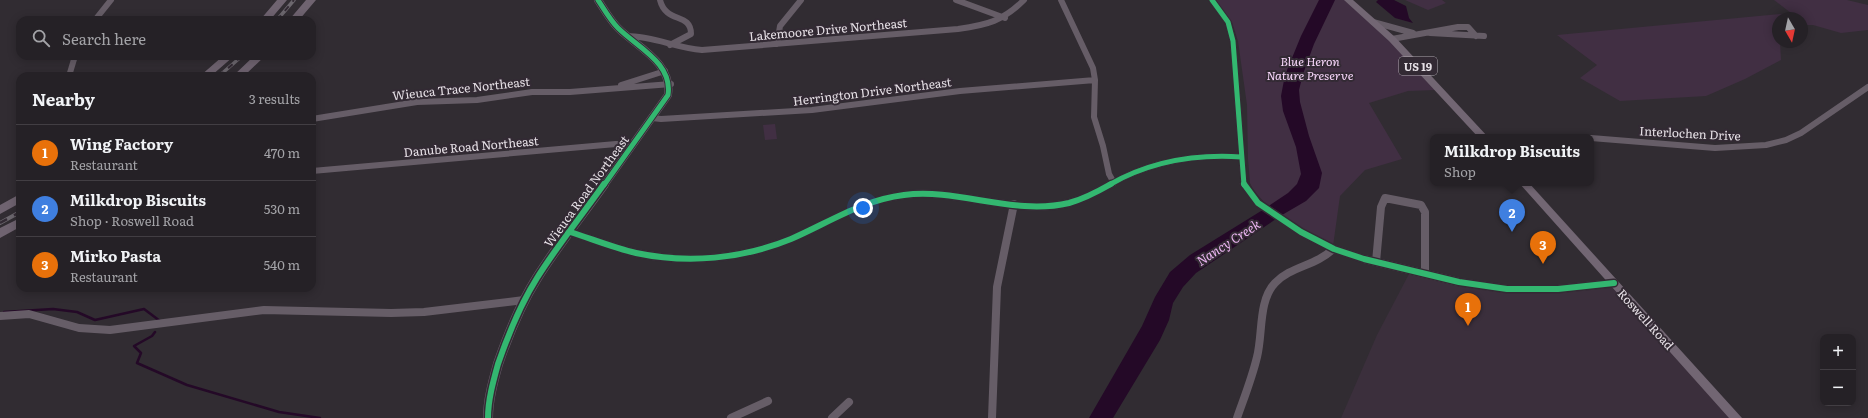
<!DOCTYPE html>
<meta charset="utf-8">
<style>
body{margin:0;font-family:Literata,serif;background:#2d292e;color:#f1f3f6}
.controls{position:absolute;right:12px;bottom:12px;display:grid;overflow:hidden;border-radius:8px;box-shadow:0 2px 10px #0003}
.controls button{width:36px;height:36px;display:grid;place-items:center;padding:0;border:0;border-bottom:1px solid #423e43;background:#252126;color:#f1f3f6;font:20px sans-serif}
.compass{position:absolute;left:1772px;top:12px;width:36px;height:36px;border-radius:50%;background:#252126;box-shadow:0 2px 10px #0003;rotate:171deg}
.you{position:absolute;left:863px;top:208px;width:14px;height:14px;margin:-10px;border:3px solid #fff;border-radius:50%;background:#1a73e8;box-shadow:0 0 0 6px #1a73e833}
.badge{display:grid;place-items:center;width:26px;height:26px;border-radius:50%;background:#a7a1a7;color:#fff;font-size:13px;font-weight:700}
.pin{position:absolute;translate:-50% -33px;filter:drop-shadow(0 1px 2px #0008)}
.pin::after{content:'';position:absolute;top:21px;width:14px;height:12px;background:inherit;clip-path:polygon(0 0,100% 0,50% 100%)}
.popup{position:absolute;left:1430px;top:134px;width:164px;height:52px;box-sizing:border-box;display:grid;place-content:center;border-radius:8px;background:#252126;filter:drop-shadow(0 1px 3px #0005);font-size:13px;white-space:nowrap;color:#a3a3a7}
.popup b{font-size:15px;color:#f1f3f6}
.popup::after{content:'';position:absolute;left:50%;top:100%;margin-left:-8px;border:8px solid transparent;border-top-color:#252126}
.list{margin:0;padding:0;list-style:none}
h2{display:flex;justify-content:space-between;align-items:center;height:52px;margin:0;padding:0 16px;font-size:17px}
h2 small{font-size:13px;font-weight:400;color:#a3a3a7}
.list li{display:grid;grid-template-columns:26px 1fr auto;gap:12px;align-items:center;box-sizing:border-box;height:56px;padding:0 16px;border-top:1px solid #423e43}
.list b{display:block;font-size:15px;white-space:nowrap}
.list p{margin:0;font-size:13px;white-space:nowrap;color:#a3a3a7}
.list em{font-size:13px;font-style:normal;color:#a3a3a7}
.icon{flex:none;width:22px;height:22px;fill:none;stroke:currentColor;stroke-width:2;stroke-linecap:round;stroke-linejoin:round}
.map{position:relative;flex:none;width:1868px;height:418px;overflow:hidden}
.search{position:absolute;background:#252126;box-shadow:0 2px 10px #0003;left:16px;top:16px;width:300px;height:44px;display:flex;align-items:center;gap:10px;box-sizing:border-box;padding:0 14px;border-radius:12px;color:#a3a3a7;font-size:15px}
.panel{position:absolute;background:#252126;box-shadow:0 2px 10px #0003;left:16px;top:72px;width:300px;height:220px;border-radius:12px}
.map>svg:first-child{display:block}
</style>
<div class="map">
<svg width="1868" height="418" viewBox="0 0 1868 418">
<rect width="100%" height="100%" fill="#312c32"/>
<path fill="#3b2f3c" d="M1409,274L1492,290L1522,292L1551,293L1619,286L1740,418H1341L1377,335Z"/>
<path fill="#412f43" d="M1215,0H1345L1390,41L1435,90L1408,91L1369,103L1402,159L1365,170L1340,196L1333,246L1316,238L1265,203L1254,191L1250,183L1248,159L1247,105L1238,41L1232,22Z
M1405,0H1442L1446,3L1428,10Z
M1774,0H1847L1868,5V30L1841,33L1813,25H1802V18H1778V42H1780L1781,60L1745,79L1706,96L1620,101L1580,78L1597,65L1557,35L1791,13Z
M775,124L777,139L765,140L763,125Z"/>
<path fill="#240927" d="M1319,0H1335L1314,44L1303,74L1299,90L1300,102L1309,136L1322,173L1319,188L1306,201L1282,215L1196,273L1183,287L1173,303L1169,320L1160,340L1113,418H1089L1142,326L1155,297L1170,272L1190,255L1261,211L1288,193L1297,184L1301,174L1296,147L1283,111L1281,96L1285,75L1301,36Z
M1378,0H1394L1406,6L1409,18L1413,23L1395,18L1376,2Z"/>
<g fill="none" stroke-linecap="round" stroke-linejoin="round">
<path stroke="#240927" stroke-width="2.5" d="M4,312L53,309L77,312L95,320L144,309L160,321
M155,332L152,336L134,346L141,353L137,363L187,385L279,412L320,418"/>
<path stroke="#665d67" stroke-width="6" d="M660,0C666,24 691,12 691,34L670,45
M956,0L1005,18
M1061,0L1093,68L1095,80L1094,117L1103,146L1109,174L1114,183
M1212,0L1228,22L1233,41L1244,185
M95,20L111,0
M1373,22L1413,33
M1430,33L1484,36
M627,36C653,36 676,48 702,50L958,29C987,25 1003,21 1024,0
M1392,39L1458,27H1468L1476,36
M777,44L780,26L801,0
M69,76L75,56
M621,85L665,71
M652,118L661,119L812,110L960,91L1095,80
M312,119L417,102L477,100L532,92H570L671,84
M1591,138L1715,148L1766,145L1786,140L1801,133L1868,87
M312,171L616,144L633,145
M1109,185C1149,162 1195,154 1241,157"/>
<path stroke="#665d67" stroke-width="8" d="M1244,184L1258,203L1301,232L1334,249L1364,259L1459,282L1507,289H1558L1614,283
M570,232C592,239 614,248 636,253C688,264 742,259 791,239C828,223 862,200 904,195C959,188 1014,216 1069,203C1084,199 1097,192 1111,184
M1376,262L1381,207L1385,198L1421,205L1425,212V274
M0,316L29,314L79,328L110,330L264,310L391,313L424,312L524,300
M731,418L768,401
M832,418L849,402
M992,418L997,287L1014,204
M1237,418C1244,398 1252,378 1257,357C1263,334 1258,301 1275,283C1291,266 1316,266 1333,249"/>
<path stroke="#6a5f6b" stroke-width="8" d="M598,0C604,9 610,20 618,28C637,47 673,63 668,95L604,185"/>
<path stroke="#6a5f6b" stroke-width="10" d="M488,418C488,400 493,382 498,364C508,335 520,305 537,278C557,246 582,215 604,184"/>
<path fill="#726673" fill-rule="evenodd" d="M1344,0H1353L1395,37L1488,137H1478L1389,41Z
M1519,183H1529L1742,418H1729Z"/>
<path fill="#6f6370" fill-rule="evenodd" d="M277,0H287L270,20H260Z
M306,0H316L299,20H289Z
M223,56H234L211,76H200Z
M254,56H265L244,76H233Z
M20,194V203L0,214V205Z
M20,218V227L0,238V228Z"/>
<defs>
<path id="rail-far1" d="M277,20L294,0
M219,76L242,56"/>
<path id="rail" d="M0,223L20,212"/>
</defs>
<use href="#rail-far1" stroke="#6c676e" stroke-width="3.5"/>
<use href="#rail" stroke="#6c676e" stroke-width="4"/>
<use href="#rail-far1" stroke="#332a34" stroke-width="2" stroke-dasharray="6" stroke-linecap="butt"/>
<use href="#rail" stroke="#332a34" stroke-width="2.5" stroke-dasharray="8" stroke-linecap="butt"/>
<defs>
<path id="cycleway-far1" d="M598,0C604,9 610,20 618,28C637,47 673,63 668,95L604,185
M1212,0L1228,22L1233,41L1244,185
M1109,185C1149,162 1195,154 1241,157"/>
<path id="cycleway" d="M1244,184L1258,203L1301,232L1334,249L1364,259L1459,282L1507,289H1558L1614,283
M570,232C592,239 614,248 636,253C688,264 742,259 791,239C828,223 862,200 904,195C959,188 1014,216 1069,203C1084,199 1097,192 1111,184
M488,418C488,400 493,382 498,364C508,335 520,305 537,278C557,246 582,215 604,184"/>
</defs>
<use href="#cycleway-far1" stroke="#332a34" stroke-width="7"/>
<use href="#cycleway" stroke="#332a34" stroke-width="9"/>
<use href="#cycleway-far1" stroke="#33b770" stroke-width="5"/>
<use href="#cycleway" stroke="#33b770" stroke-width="6"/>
</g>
<g text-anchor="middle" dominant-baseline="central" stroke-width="4" stroke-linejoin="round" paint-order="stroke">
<rect fill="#332a34" stroke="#b0a9b1" stroke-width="1" x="1399" y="57" width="38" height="18" rx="3"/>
<g font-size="11" font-weight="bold" fill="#e6e0e6">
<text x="1418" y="66">US 19</text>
</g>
<g font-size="12" fill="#e6e0e6" stroke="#332a34">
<text transform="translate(828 29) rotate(-5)">Lakemoore Drive Northeast</text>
<text transform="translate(461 88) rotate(-6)">Wieuca Trace Northeast</text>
<text transform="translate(872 91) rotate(-7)">Herrington Drive Northeast</text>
<text transform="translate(1690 133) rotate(3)">Interlochen Drive</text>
<text transform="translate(471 146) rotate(-5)">Danube Road Northeast</text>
<text transform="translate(586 191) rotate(-54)">Wieuca Road Northeast</text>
<text transform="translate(1646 319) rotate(48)">Roswell Road</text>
</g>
<g font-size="12" font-style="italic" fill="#f8d7fb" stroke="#332a34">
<text x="1310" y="61">Blue Heron<tspan x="1310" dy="14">Nature Preserve</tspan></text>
</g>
<g font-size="13" font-style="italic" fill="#ebb5f1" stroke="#332a34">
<text transform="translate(1228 242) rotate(-33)">Nancy Creek</text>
</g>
</g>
</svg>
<div class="controls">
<button>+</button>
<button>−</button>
</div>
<svg class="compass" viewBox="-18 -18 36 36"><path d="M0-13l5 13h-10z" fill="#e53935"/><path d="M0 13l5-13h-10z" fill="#a3a3a7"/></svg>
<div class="you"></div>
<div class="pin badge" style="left:1468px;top:326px;background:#e8710a">1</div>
<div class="pin badge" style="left:1512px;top:232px;background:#3f7fe0">2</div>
<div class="popup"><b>Milkdrop Biscuits</b>Shop</div>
<div class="pin badge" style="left:1543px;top:264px;background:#e8710a">3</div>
<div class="search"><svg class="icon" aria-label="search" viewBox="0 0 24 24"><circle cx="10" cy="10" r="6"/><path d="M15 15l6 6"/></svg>Search here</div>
<section class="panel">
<h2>Nearby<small>3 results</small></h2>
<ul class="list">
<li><span class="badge" style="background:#e8710a">1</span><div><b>Wing Factory</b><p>Restaurant</p></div><em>470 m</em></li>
<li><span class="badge" style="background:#3f7fe0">2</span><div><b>Milkdrop Biscuits</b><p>Shop · Roswell Road</p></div><em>530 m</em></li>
<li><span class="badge" style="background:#e8710a">3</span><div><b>Mirko Pasta</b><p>Restaurant</p></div><em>540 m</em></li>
</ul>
</section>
</div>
